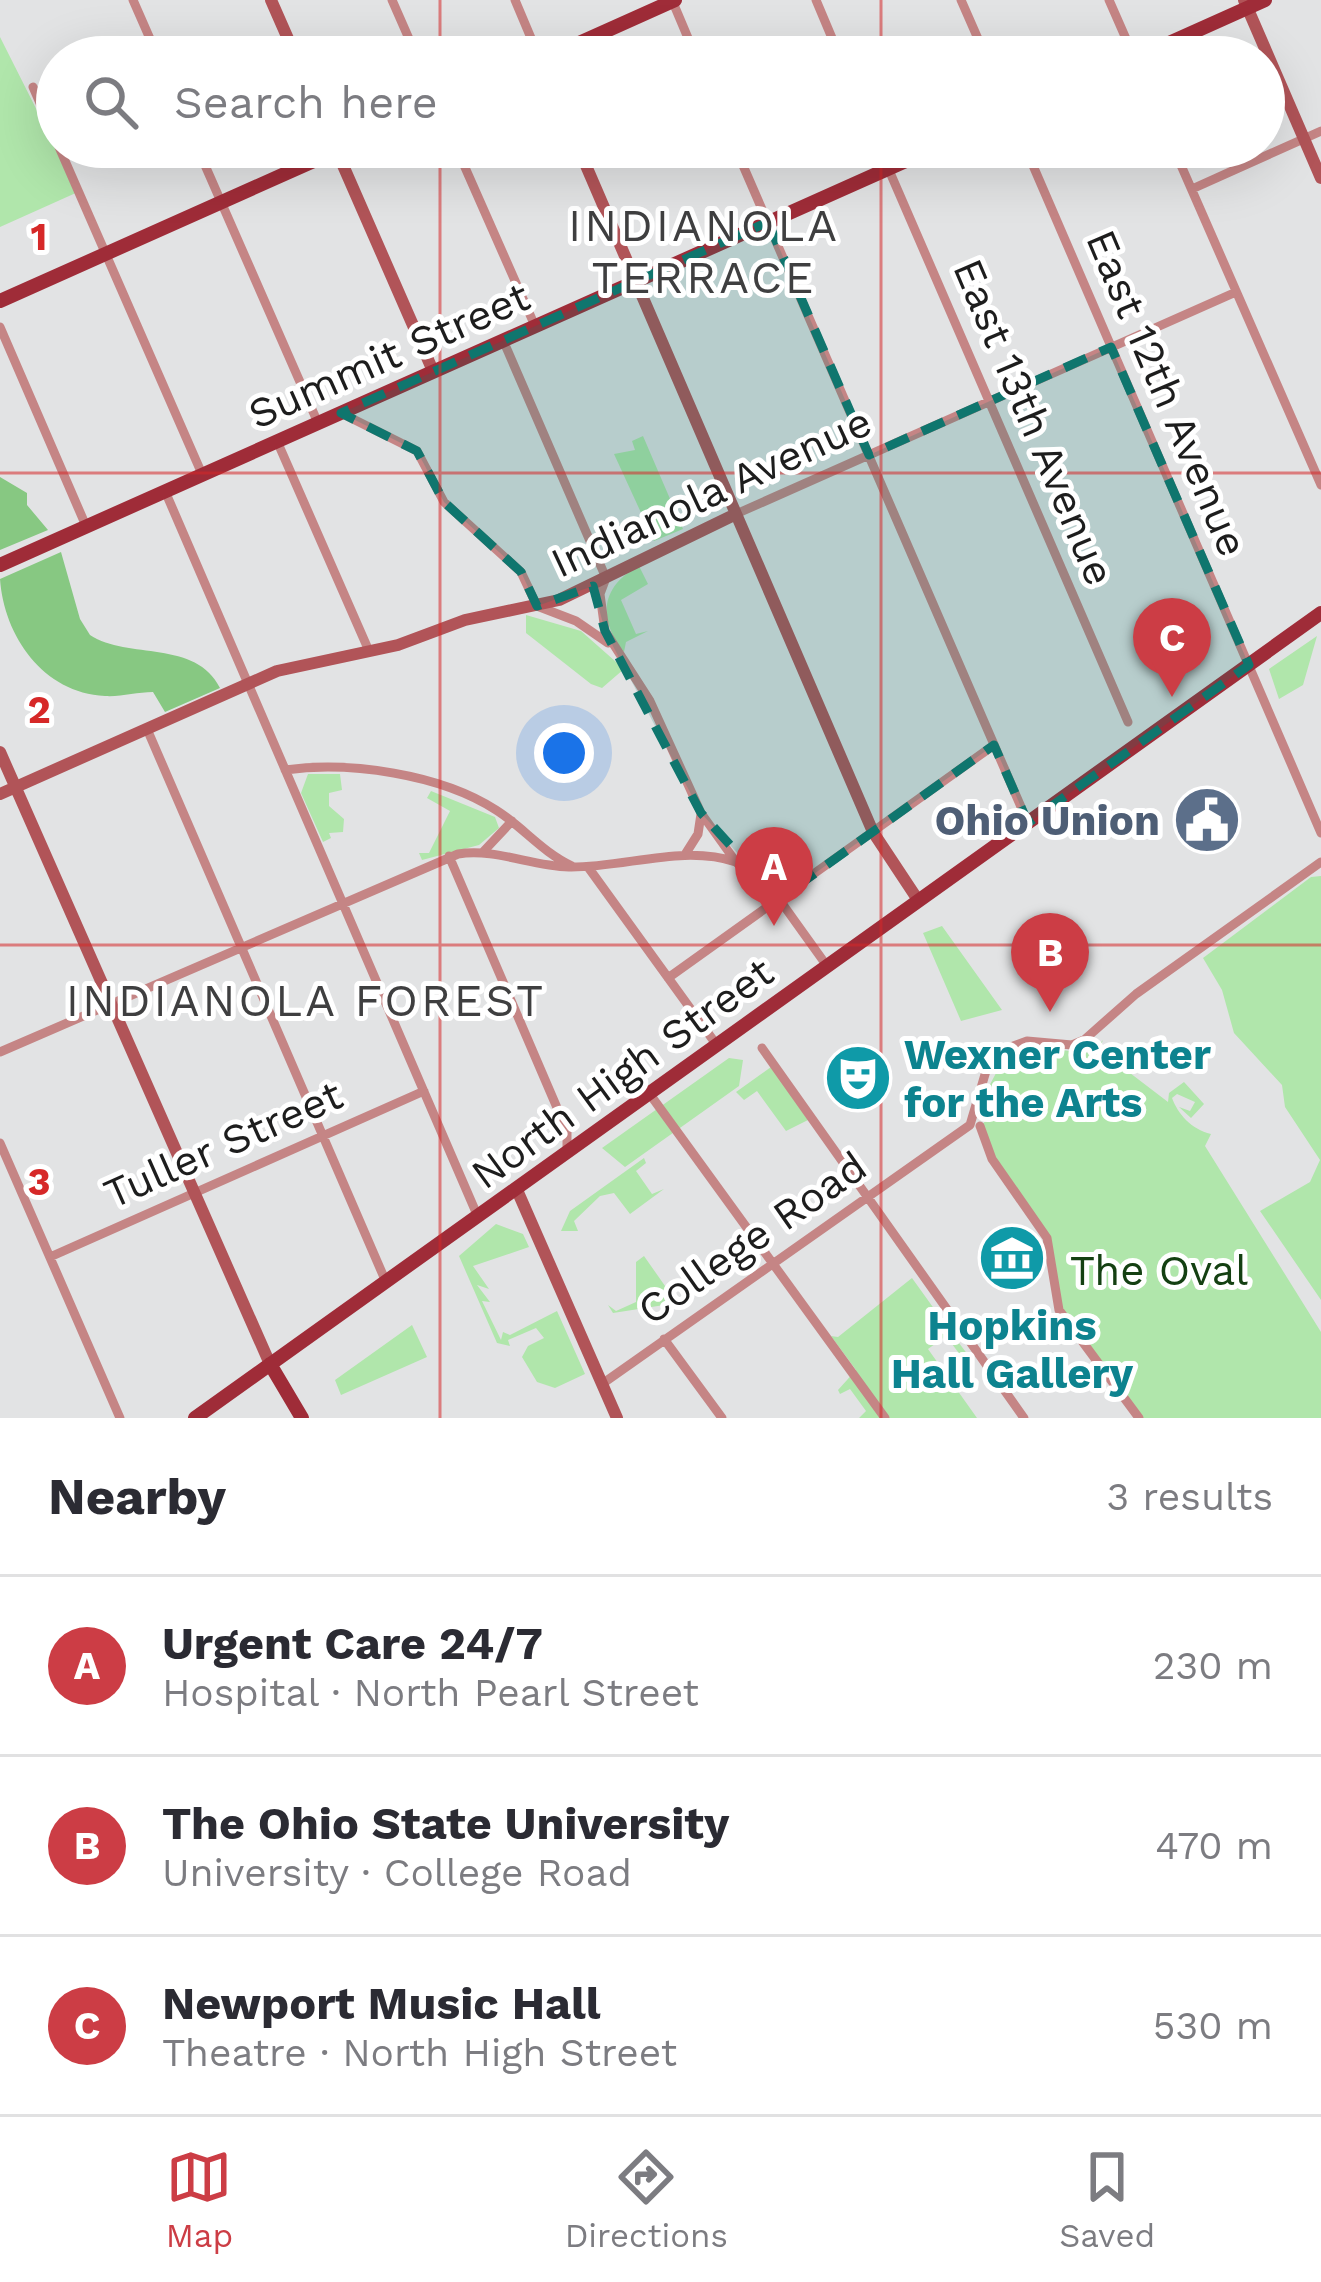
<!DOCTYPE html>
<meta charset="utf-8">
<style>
body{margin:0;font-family:"Work Sans",sans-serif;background:#f2f2f3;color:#2b2b33}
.you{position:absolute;left:564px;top:753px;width:42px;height:42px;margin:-30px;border:9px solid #fff;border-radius:50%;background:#1a73e8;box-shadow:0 0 0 18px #1a73e833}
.badge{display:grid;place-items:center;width:78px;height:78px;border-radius:50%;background:#cc3d45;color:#fff;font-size:39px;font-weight:700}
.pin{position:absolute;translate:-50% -99px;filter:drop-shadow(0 3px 6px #0008)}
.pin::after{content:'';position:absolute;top:63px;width:42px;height:36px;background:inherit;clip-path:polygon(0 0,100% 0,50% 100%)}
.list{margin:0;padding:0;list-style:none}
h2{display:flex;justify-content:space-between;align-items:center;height:156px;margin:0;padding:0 48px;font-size:51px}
h2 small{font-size:39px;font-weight:400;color:#7c7c81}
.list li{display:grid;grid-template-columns:78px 1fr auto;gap:36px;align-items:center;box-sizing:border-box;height:180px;padding:0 48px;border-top:3px solid #e1e1e2}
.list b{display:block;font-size:45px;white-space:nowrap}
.list p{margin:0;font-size:39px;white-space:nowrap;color:#7c7c81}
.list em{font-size:39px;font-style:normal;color:#7c7c81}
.icon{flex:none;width:66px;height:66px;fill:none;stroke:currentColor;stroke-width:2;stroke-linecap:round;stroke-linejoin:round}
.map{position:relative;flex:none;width:1321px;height:1418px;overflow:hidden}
.search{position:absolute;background:#fff;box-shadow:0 12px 48px #0002;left:36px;right:36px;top:36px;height:132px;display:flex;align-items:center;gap:30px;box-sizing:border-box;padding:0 42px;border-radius:66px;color:#7c7c81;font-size:45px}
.sheet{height:696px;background:#fff}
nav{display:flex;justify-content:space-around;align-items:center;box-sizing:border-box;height:168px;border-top:3px solid #e1e1e2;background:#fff;font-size:33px;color:#7c7c81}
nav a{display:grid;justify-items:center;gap:6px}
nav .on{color:#cc3d45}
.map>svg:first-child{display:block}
</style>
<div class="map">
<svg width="1321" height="1418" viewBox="0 0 1321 1418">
<rect width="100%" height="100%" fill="#e2e3e4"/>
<path fill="#b0e6ab" d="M0,37L78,192L0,227Z
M643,436L683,529L654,541L614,454L635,450L632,441Z
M639,566L648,584L621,600L636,634L648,631L626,642L624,652C597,619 601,586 639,566Z
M526,615L581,631L624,669L602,688L591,684L526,633Z
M1317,636L1303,685L1279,699L1269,669Z
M308,774H340L342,790L329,793V806L344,819L343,832L329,833L331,838L323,842L301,793Z
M431,791L495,817L499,828L479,845L422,860L419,853H429L450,811L427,798Z
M1321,876V1300L1260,1211L1310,1182L1320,1160L1285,1107L1282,1085L1234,1033L1222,990L1203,958L1311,877Z
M942,926L1002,1010L961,1021L923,933Z
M1103,1040L1096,1056L1130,1073L1168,1102L1169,1093L1184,1082L1204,1104L1191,1118L1179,1107L1190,1111L1195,1102L1177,1094L1172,1098C1178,1114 1191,1129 1211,1134L1205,1146L1321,1332V1418H1139L1059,1310L1049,1244L1000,1172L980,1126L988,1119L986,1092L1004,1058L1040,1048L1091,1053Z
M729,1058L743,1060L739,1086L625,1167L602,1148Z
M771,1067L808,1120L786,1131L757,1091L744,1100L736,1092Z
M644,1158L646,1163L636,1171L652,1194L664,1189L630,1214L614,1193L600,1196L574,1221L578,1231H561L570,1211Z
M496,1224L523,1234L529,1247L473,1266L489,1289L477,1285L490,1302L482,1301L501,1340L503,1332L510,1335L557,1311L585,1374L555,1388L537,1382L522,1357L528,1346L544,1338L536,1328L508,1340L510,1346L497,1343L459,1256Z
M644,1256L677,1303L613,1313L608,1305L616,1311L636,1302V1262Z
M912,1278L945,1324L940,1328L945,1334L950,1331L968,1355L964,1360L946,1336L928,1349L977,1418H859L866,1411L850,1389L840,1394L838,1390L856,1370L831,1336L838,1337Z
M412,1325L427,1357L341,1395L335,1380Z"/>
<path fill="#87c882" d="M0,477L27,493V505L48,530L0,550Z
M61,552L80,619L90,635C128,660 196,639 220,688L165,712L153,692C137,692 121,697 105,696C43,693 4,636 0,579Z"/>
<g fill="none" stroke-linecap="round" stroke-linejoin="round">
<path stroke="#c58585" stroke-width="9" d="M133,0L158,57
M392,0L417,57
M515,0L539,57
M672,0L696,57
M816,0L840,57
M961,0L986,57
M1109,0L1134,57
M33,87L57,142
M59,147L202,474
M197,147L318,423
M456,147L535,326
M735,147L1028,823
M879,147L1128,722
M1025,147L1321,833
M1173,147L1321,485
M1192,189L1321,131
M0,327L86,526
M503,340L606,578L600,594L605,631L650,701L701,813L736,862L779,899L827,966
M341,413L417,451L444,502L521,572L537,606L576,621L608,643
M277,441L369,651
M165,491L478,1217
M736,514L1236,292
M147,729L386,1282
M285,770C350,761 440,774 496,810C523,827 542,852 572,866
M483,852L512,821
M686,853L698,834L701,814
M449,856L567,1131V1150
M588,867L716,1044
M668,978L994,745
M762,1048L1024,1418
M0,1052L458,854C495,848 531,866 569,867C625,868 682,844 736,862
M649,1093L885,1418
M980,1126L992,1159L1047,1238L1059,1310L1139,1418
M0,1143L120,1418
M50,1257L424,1091
M664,1339L722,1418
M602,1384L970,1125L986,1071L1005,1049L1027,1041L1072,1045L1084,1040L1136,994L1321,862"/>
<path stroke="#b15458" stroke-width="12" d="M271,0L296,57
M1244,0L1321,178
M335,147L433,371
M578,147L873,832L918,900
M0,752L270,1364
M0,794L277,671L398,645L465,620L559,600L736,514
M517,1190L617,1418"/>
<path stroke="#9f2c38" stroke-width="14" d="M548,57L675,0
M1138,57L1265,0
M0,301L345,147
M0,565L937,147
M270,1364L302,1418
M195,1418L1321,613"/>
</g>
<path fill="#0f766e" fill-opacity="0.2" stroke="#0f766e" stroke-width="9" stroke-dasharray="24 15" stroke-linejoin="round" d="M768,222L869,455L1111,347L1249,665L1028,823L994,745L779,899L701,813L605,631L593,586L537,606L521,572L444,502L417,451L341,413Z"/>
<path fill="none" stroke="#d62828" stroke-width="3" stroke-opacity="0.55" d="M440,0V57M881,0V57M440,147V1418M881,147V1418M0,473H1321M0,945H1321"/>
<defs>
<symbol id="civic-disc" viewBox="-11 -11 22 22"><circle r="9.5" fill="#5c6f8a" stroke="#fff"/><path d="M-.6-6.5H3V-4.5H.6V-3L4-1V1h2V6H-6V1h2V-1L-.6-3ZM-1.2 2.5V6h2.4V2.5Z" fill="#fff"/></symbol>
<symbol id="theatre-disc" viewBox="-11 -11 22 22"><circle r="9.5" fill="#0f9aa8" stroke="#fff"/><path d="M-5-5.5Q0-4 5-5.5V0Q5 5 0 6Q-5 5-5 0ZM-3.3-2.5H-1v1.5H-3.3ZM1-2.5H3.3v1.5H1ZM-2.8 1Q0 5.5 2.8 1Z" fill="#fff"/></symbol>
<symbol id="museum-disc" viewBox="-11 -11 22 22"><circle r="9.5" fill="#0f9aa8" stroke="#fff"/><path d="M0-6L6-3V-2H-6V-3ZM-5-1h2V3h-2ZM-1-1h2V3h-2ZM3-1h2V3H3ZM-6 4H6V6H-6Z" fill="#fff"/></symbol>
</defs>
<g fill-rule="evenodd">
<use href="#civic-disc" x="1169" y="782" width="76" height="76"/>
<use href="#theatre-disc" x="820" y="1040" width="76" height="76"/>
<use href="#museum-disc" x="974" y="1220" width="76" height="76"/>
</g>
<g text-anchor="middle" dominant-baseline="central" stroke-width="10" stroke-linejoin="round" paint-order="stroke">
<g font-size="42" fill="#1d1d1d" stroke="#fff">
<text transform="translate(389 355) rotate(-24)">Summit Street</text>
<text transform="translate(1167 393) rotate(67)">East 12th Avenue</text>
<text transform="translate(1034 422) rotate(67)">East 13th Avenue</text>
<text transform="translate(711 492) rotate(-25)">Indianola Avenue</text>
<text transform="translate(622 1073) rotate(-36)">North High Street</text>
<text transform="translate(223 1144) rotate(-24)">Tuller Street</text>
<text transform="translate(752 1238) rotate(-35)">College Road</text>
</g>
<g font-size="42" font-weight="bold" fill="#4e5e75" stroke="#fff" text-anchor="end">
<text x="1160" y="820">Ohio Union</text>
</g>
<g font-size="42" font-weight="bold" fill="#0d838f" stroke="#fff" text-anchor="start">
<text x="904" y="1054">Wexner Center<tspan x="904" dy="48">for the Arts</tspan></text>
<text x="1012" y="1325" text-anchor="middle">Hopkins<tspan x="1012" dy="48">Hall Gallery</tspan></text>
</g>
<g font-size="42" fill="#144012" stroke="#fff">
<text x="1159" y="1270">The Oval</text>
</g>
<g font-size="45" letter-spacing="3" fill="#3f3f40" stroke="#fff">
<text x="704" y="225">INDIANOLA<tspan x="704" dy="52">TERRACE</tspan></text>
<text x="306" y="1000">INDIANOLA FOREST</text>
</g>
</g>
<g font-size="39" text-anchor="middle" font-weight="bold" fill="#d62828" stroke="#fff" stroke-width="10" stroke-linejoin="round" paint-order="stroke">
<text x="39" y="250">1</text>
<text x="39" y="723">2</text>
<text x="39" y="1195">3</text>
</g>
</svg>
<div class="you"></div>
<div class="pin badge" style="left:774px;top:926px">A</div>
<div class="pin badge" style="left:1050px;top:1012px">B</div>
<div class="pin badge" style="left:1172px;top:697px">C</div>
<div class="search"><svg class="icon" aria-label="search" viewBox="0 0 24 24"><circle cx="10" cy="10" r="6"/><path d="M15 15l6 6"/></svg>Search here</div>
</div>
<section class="sheet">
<h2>Nearby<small>3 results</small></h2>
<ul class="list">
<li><span class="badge">A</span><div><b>Urgent Care 24/7</b><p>Hospital · North Pearl Street</p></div><em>230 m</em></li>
<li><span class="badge">B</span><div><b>The Ohio State University</b><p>University · College Road</p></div><em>470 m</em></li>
<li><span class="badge">C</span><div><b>Newport Music Hall</b><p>Theatre · North High Street</p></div><em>530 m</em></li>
</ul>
</section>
<nav>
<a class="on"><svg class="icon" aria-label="map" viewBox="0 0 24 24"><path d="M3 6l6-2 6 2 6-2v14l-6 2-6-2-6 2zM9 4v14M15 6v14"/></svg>Map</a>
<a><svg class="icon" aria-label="directions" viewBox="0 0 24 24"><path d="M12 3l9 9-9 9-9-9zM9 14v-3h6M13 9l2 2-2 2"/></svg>Directions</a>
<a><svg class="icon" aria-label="saved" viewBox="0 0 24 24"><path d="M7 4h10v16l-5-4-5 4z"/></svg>Saved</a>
</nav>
